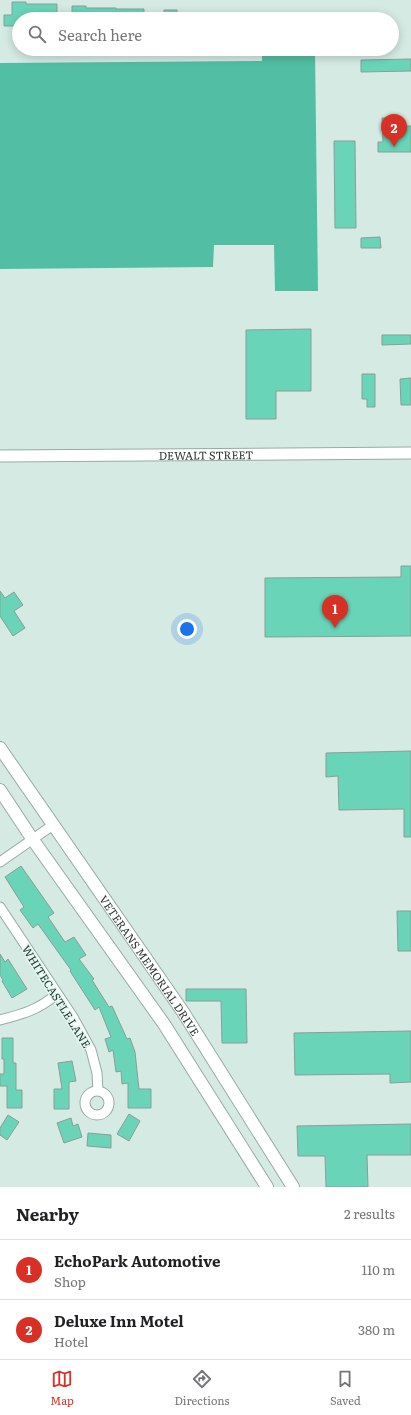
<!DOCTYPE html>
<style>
body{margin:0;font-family:Literata,serif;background:#f6f6f6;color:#202124}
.you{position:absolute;left:187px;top:629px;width:14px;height:14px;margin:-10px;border:3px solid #fff;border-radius:50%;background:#1a73e8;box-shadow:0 0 0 6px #1a73e833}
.badge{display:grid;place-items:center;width:26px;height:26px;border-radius:50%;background:#d93025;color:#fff;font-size:13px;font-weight:700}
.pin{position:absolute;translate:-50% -33px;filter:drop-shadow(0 1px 2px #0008)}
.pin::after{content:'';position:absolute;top:21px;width:14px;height:12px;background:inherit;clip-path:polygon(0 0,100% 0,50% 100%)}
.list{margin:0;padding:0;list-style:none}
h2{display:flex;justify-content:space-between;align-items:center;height:52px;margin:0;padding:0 16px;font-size:17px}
h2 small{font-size:13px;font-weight:400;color:#757577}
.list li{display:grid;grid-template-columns:26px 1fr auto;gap:12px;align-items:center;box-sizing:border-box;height:60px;padding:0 16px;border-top:1px solid #e0e0e0}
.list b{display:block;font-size:15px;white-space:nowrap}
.list p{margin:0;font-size:13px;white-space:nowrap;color:#757577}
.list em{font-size:13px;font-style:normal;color:#757577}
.icon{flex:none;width:22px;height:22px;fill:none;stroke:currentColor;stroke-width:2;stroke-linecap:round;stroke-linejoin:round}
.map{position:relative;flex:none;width:411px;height:1187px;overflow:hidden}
.search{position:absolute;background:#fff;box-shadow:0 2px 10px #0003;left:12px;right:12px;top:12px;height:44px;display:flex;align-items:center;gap:10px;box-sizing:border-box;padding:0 14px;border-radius:22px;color:#757577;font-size:15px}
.sheet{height:172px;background:#fff}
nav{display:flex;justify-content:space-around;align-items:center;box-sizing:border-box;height:56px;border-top:1px solid #e0e0e0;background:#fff;font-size:11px;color:#757577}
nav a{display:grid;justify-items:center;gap:2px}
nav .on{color:#d93025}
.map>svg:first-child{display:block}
</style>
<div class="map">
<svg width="411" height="1187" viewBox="0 0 411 1187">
<rect width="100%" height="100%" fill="#d4eae3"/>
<path fill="#52bea3" d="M262,49H315L318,291H275L274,245H214L213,267L0,269V63L262,61Z"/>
<path fill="#69d4b8" stroke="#8a9e97" d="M12,2H26V4H57V19H19V26H4V15H12Z
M72,6H86V8H116V9H144V19H72Z
M164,10H177V19H164Z
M411,59V71L361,72V60Z
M382,118H395V126H411V152H378V142H383Z
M334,141H355L356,228H335Z
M380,237L381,248H361V238Z
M311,329V391H276V419H246V330Z
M382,335H411V344L382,345Z
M362,374H375V407H367V399H362Z
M411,378V405H401L400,379Z
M401,566H411V636L265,637V578L401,577Z
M0,591L5,598L14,592L23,605L14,611L25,628L13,636L0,616Z
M411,751V837H404V809L339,810L338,776L326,777V753Z
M21,866L54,913L48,917L65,942L74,937L86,955L79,959L94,979L92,980L109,1007L112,1006L127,1039L130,1038L135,1052L139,1089H151V1108H128V1083L122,1084L121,1071L116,1072L113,1050L109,1052L105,1039L111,1037L99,1007L95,1010L70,971L71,970L38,924L33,928L20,910L24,907L5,877Z
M397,911H411V951H398Z
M0,954L5,962L8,959L27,989L12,998L2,981L3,980L0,975Z
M186,989H246L247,1043H222L221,1001H186Z
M411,1031V1082L390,1083V1074L295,1075L294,1033Z
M2,1038H13V1063H16V1090H22V1108H7V1086H0V1074H4V1059H2Z
M72,1061L76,1081L69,1082V1109H54V1089H62L58,1063Z
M129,1114L140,1121L129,1141L117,1134Z
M8,1115L19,1122L7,1140L0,1135V1128Z
M71,1118L73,1126L78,1124L82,1137L64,1143L57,1123Z
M411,1124V1155H367L368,1187H326L325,1156H298L297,1126Z
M88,1133L111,1135V1148L87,1146Z"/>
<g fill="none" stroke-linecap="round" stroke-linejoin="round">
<defs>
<path id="minor" d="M0,862L53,825
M0,907L73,1017L91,1050L97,1073L98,1091
M0,1020C23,1014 38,1010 57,994
M85 1103a12 12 0 1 1 24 0a12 12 0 1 1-24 0Z"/>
<g id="tertiary">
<path id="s1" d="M0,456L411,453"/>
</g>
<g id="secondary">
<path id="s2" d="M0,748L183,1012L293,1187"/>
<path d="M0,790L33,840L164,1024L267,1187"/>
</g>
</defs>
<use href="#minor" stroke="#96aba4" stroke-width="11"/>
<use href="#tertiary" stroke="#96aba4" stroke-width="13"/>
<use href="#secondary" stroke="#96aba4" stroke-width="14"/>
<use href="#minor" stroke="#fff" stroke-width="9"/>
<use href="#tertiary" stroke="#fff" stroke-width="11"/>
<use href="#secondary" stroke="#fff" stroke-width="12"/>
</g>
<g text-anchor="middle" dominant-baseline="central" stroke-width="3" stroke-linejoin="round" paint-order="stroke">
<g font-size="11" fill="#2a3330" stroke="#e1f8f0">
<text stroke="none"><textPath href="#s1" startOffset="206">DEWALT STREET</textPath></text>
<text stroke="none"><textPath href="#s2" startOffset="264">VETERANS MEMORIAL DRIVE</textPath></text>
<text transform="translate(57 996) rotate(58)">WHITECASTLE LANE</text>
</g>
</g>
</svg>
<div class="you"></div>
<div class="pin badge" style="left:335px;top:628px">1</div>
<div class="pin badge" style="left:394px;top:147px">2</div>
<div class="search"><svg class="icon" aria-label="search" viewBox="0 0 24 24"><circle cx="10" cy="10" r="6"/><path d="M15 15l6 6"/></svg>Search here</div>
</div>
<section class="sheet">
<h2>Nearby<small>2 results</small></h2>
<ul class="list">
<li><span class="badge">1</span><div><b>EchoPark Automotive</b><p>Shop</p></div><em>110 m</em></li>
<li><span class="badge">2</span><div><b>Deluxe Inn Motel</b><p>Hotel</p></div><em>380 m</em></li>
</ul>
</section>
<nav>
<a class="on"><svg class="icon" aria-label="map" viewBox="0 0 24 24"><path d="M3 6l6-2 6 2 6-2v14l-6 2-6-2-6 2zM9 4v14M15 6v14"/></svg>Map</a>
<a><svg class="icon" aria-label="directions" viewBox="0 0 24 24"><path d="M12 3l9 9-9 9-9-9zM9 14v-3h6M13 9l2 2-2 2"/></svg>Directions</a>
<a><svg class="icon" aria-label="saved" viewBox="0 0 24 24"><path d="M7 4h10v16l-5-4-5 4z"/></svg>Saved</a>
</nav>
